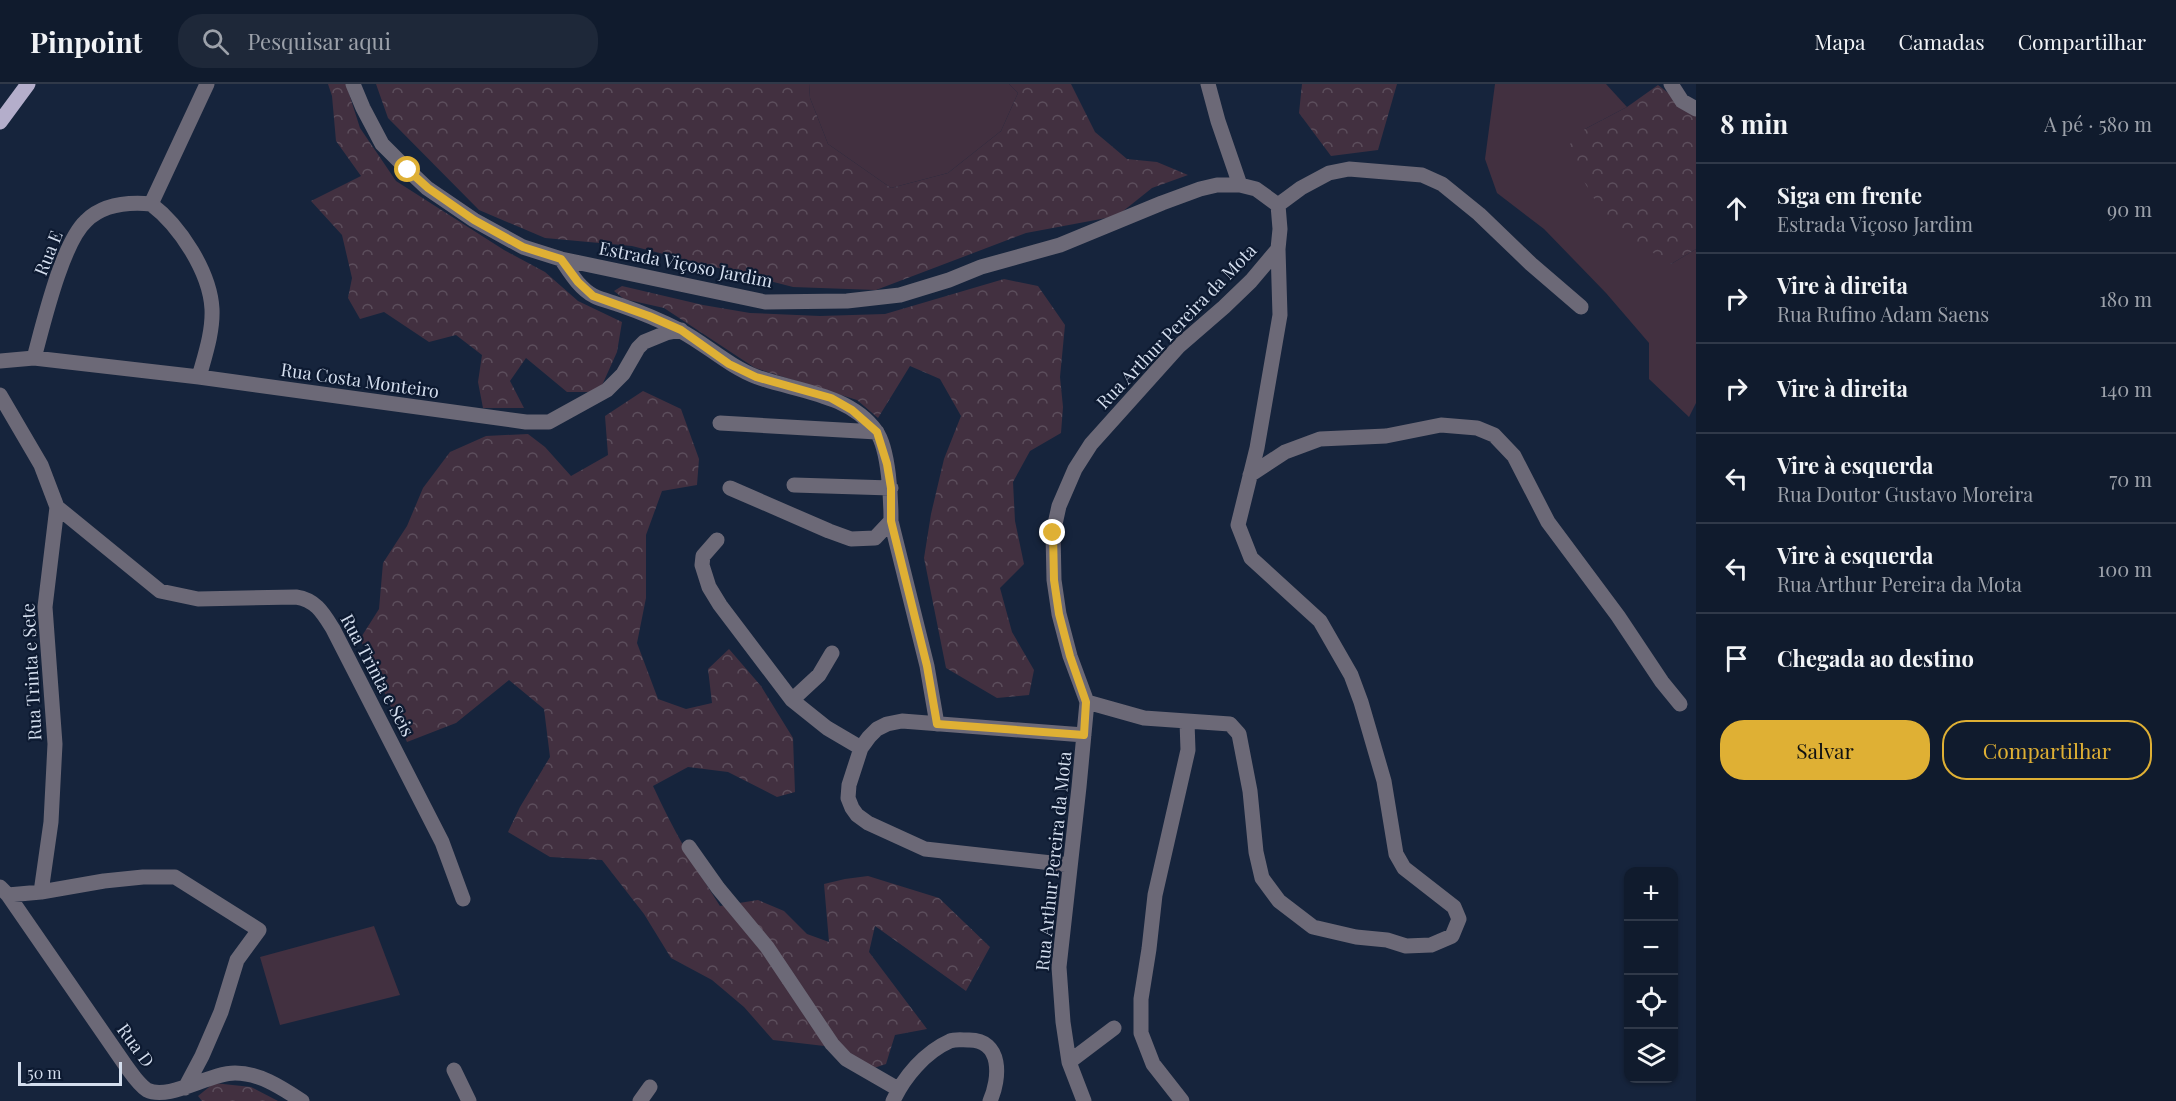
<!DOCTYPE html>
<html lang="pt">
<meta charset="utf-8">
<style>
body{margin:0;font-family:"Playfair Display",serif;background:#1e2839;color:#f1f3f6}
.controls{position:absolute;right:18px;bottom:18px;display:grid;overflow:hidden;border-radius:12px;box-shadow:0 2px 4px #0004}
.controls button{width:54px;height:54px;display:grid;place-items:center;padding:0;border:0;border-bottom:2px solid #303949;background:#101b2d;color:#f1f3f6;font:30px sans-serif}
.scale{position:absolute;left:18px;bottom:15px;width:104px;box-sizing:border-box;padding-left:6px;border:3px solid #d4deee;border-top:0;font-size:16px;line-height:21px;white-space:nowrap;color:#d4deee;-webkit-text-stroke:4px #0d1a31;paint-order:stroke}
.stop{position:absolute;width:18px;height:18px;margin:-14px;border:4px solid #dfb034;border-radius:50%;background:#fff}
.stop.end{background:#dfb034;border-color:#fff;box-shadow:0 2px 6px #0008}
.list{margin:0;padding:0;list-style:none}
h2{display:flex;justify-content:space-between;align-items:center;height:78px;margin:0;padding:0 24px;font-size:26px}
h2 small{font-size:20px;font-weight:400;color:#9ca1aa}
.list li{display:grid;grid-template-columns:39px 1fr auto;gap:18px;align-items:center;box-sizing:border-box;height:90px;padding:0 24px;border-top:2px solid #303949}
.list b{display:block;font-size:22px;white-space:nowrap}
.list p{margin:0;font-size:20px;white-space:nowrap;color:#9ca1aa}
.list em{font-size:20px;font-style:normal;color:#9ca1aa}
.actions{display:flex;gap:12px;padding:18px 24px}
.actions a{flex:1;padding:14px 0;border:2px solid #dfb034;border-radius:24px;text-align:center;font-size:21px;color:#dfb034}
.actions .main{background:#dfb034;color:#111}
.icon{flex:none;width:33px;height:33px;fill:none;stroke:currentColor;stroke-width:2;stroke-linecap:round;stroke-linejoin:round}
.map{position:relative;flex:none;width:1696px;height:1017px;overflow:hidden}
header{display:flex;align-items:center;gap:36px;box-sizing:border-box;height:84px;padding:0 30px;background:#101b2d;border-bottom:2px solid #303949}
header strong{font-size:28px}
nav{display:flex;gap:33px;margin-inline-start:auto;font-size:21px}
.search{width:420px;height:54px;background:#1e2839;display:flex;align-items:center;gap:15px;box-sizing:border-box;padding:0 21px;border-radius:24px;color:#9ca1aa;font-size:22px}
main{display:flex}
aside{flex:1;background:#101b2d}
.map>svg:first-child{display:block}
</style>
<header>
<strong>Pinpoint</strong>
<div class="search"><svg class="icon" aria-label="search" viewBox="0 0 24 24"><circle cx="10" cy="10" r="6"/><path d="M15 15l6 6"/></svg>Pesquisar aqui</div>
<nav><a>Mapa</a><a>Camadas</a><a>Compartilhar</a></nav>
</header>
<main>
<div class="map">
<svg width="1696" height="1017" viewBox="0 0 1696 1017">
<defs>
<pattern id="forest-crowns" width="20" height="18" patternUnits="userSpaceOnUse" patternTransform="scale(1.5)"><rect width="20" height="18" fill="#423040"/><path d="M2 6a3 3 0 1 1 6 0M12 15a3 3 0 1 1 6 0" fill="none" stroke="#5c4e5c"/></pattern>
</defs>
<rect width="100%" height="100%" fill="#16243c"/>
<path fill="#423040" d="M809,0H1009L1018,9L1001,47L948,89L891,104L828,60L810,14Z
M1495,0H1606L1627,23L1585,45L1671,180L1696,165V319L1689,333L1649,295V259L1606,209L1544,145L1497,109L1485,75Z
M374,842L400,911L280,941L260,873Z"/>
<path fill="url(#forest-crowns)" d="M328,0H346L360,44L396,97L504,166L545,188L578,217L622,238L617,268L599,308H567L526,274L510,297L524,324H483L478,298L482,271L456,251L429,258L384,228L360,235L348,214L352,194L342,151L311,117L361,92L336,57L332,12Z
M376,0H809L810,14L828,60L891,104L948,89L1001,47L1018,9L1009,0H1071L1095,48L1127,75L1157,78L1188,91L1152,104L1117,132L1026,149L876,206L793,203L632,162L545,154L479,126L388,34Z
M1302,0H1397L1378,66L1331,72L1299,29Z
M1658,1L1696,30V165L1671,180L1610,142L1565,65L1585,45L1627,23Z
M1004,195L1038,202L1065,241L1060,293L1063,323L1061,349L1030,367L1013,398L1015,437L1024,480L1000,504L1012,548L1034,586L1029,611L997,614L946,584L924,474L931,430L944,375L961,332L940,295L910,282L878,334L857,316L755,284L664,224L624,215L614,207L622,202L703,221L750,229L820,232L885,230Z
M643,307L681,325L699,375L697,401L662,407L646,451V514L637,559L658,615L686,625L712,619L708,585L729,565L761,602L793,654L795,708L777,713L728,688L688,683L653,702C672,744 695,783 720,822L758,816L784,827L807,850L829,858L824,800L845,795L868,792L939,814L990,863L966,907L875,842L869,868L927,945L895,951L886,980L871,985L833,963L773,956L744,923L712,896L671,874L644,830L602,776L550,773L508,748L520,723L550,673L544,625L509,596L456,639L407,658L360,555L379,525L383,479L407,442L423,404L450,368L486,352L528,350L545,363L571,392L608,371L605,332Z
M214,999L251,1003L278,1017H202L198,1012Z"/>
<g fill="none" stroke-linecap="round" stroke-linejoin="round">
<path stroke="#6c6977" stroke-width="15" d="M353,0L363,24L382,60L408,86L427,104L474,136L523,163L561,175L765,218L847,217L900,211L949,196L981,183L1060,161L1162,119L1200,105L1217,101H1240L1256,105L1278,121
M1208,0L1218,37L1240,101
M1671,0L1682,17L1696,25
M151,120C180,142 210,188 212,225C213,248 205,271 199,293
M1278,121L1301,104L1329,89L1349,85L1422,91L1442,100L1479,130L1531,180L1581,223
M561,175C570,188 579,204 594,212C602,216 612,218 620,221C640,228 660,236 679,246C706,260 728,282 757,293C796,307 850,310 876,347C889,365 891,415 891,437L875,454L851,455L829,447L730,404
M34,274C43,241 62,159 86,137C103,120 129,118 151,120L207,0
M0,277L34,274L199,293L526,338H549L607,306L623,290L638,264L644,258L666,249L681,246
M0,311L41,381L57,423L45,523L55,660L51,738L41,808L8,811
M720,339L877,348
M1250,391L1285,368L1320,355L1386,352L1441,341L1477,344L1494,351L1514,372L1548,438L1618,532L1662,598L1680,620
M794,401L891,404
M57,423L160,507L198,515L296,513C316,516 323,529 333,545L442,758L463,815
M891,437L927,582L937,640
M717,456L703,472L702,481L709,503L720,521L792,616L827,644L861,664
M792,616L819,591L832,569
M1087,618L1144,634L1230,640L1239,650L1250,707L1256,768L1262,794L1279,817L1313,843L1356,853L1387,856L1406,862L1431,861L1452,852L1459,835L1454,823L1404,784L1396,770L1384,697L1361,618L1351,591L1320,537L1251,474L1238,441L1257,364L1280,231L1278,165
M689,763L718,804L767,863L832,960L846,975L898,1005
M1070,781L925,765L868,739L857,731L852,724L848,714L849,701L861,664L869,653L877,645L887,640L902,637L1084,651
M0,803L8,811L126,982C132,990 138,1000 147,1006C169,1017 209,989 235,989C260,989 282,1004 302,1017
M41,808L104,797L143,793H175L259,846L237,876L221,928L202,972L185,1004
M1069,978L1114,944
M454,986L469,1017
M640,1017L650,1003
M893,1017C904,993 925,968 950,957C955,955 962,956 968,956C1003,955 1000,995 990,1017
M1084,1017L1069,978L1063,938L1059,883L1079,703L1087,618L1070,572L1059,530L1054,496L1053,449L1059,422L1075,385L1091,360L1179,262L1224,223L1251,197L1278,165L1280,145L1278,121
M1182,1017L1153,980L1141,949V915L1149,865L1155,811L1188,666L1187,638"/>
<path stroke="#b4aecb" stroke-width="15" d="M0,38L28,0"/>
</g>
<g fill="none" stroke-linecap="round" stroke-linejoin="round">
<path stroke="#dfb034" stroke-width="8" d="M408,86L428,104L474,136L523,163L561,175L578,198L593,212L649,232L681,246L729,280L756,293L831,314L852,326L877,348L887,380L891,404V437L927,582L937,640L1084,651L1086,618L1070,572L1059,530L1054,496L1053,449"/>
</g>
<g text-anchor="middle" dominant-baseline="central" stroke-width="4.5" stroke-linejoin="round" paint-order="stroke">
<g font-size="18" fill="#d4deee" stroke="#0d1a31">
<text transform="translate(48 169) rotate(-68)">Rua E</text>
<text transform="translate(686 180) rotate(11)">Estrada Viçoso Jardim</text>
<text transform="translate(1176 242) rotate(-46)">Rua Arthur Pereira da Mota</text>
<text transform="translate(360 296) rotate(8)">Rua Costa Monteiro</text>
<text transform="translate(31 588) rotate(-93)">Rua Trinta e Sete</text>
<text transform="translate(378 591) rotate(62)">Rua Trinta e Seis</text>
<text transform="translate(1053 777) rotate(-84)">Rua Arthur Pereira da Mota</text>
<text transform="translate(136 961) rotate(54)">Rua D</text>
</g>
</g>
</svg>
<div class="controls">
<button>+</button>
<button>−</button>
<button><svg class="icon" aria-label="locate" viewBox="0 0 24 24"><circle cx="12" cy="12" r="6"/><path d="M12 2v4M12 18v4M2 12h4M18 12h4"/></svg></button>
<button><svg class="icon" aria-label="layers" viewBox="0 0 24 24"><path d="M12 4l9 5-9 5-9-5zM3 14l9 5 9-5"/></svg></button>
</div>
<div class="scale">50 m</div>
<div class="stop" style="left:408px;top:86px"></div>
<div class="stop end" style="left:1053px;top:449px"></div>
</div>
<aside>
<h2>8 min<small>A pé · 580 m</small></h2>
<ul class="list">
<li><svg class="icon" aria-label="ahead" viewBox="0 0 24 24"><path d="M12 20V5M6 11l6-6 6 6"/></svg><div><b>Siga em frente</b><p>Estrada Viçoso Jardim</p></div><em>90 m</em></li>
<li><svg class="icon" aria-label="right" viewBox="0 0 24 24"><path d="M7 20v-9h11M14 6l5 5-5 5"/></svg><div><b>Vire à direita</b><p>Rua Rufino Adam Saens</p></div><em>180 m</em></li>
<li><svg class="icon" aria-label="right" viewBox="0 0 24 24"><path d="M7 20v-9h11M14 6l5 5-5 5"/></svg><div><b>Vire à direita</b></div><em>140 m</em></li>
<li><svg class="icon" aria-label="left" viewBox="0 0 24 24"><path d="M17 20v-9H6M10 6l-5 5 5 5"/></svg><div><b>Vire à esquerda</b><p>Rua Doutor Gustavo Moreira</p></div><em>70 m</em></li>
<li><svg class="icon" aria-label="left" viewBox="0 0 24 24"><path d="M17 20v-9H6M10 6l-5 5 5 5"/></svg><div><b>Vire à esquerda</b><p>Rua Arthur Pereira da Mota</p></div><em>100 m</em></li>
<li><svg class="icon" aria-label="arrive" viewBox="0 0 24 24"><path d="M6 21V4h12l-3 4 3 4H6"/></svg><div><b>Chegada ao destino</b></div></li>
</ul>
<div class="actions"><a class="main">Salvar</a><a>Compartilhar</a></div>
</aside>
</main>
